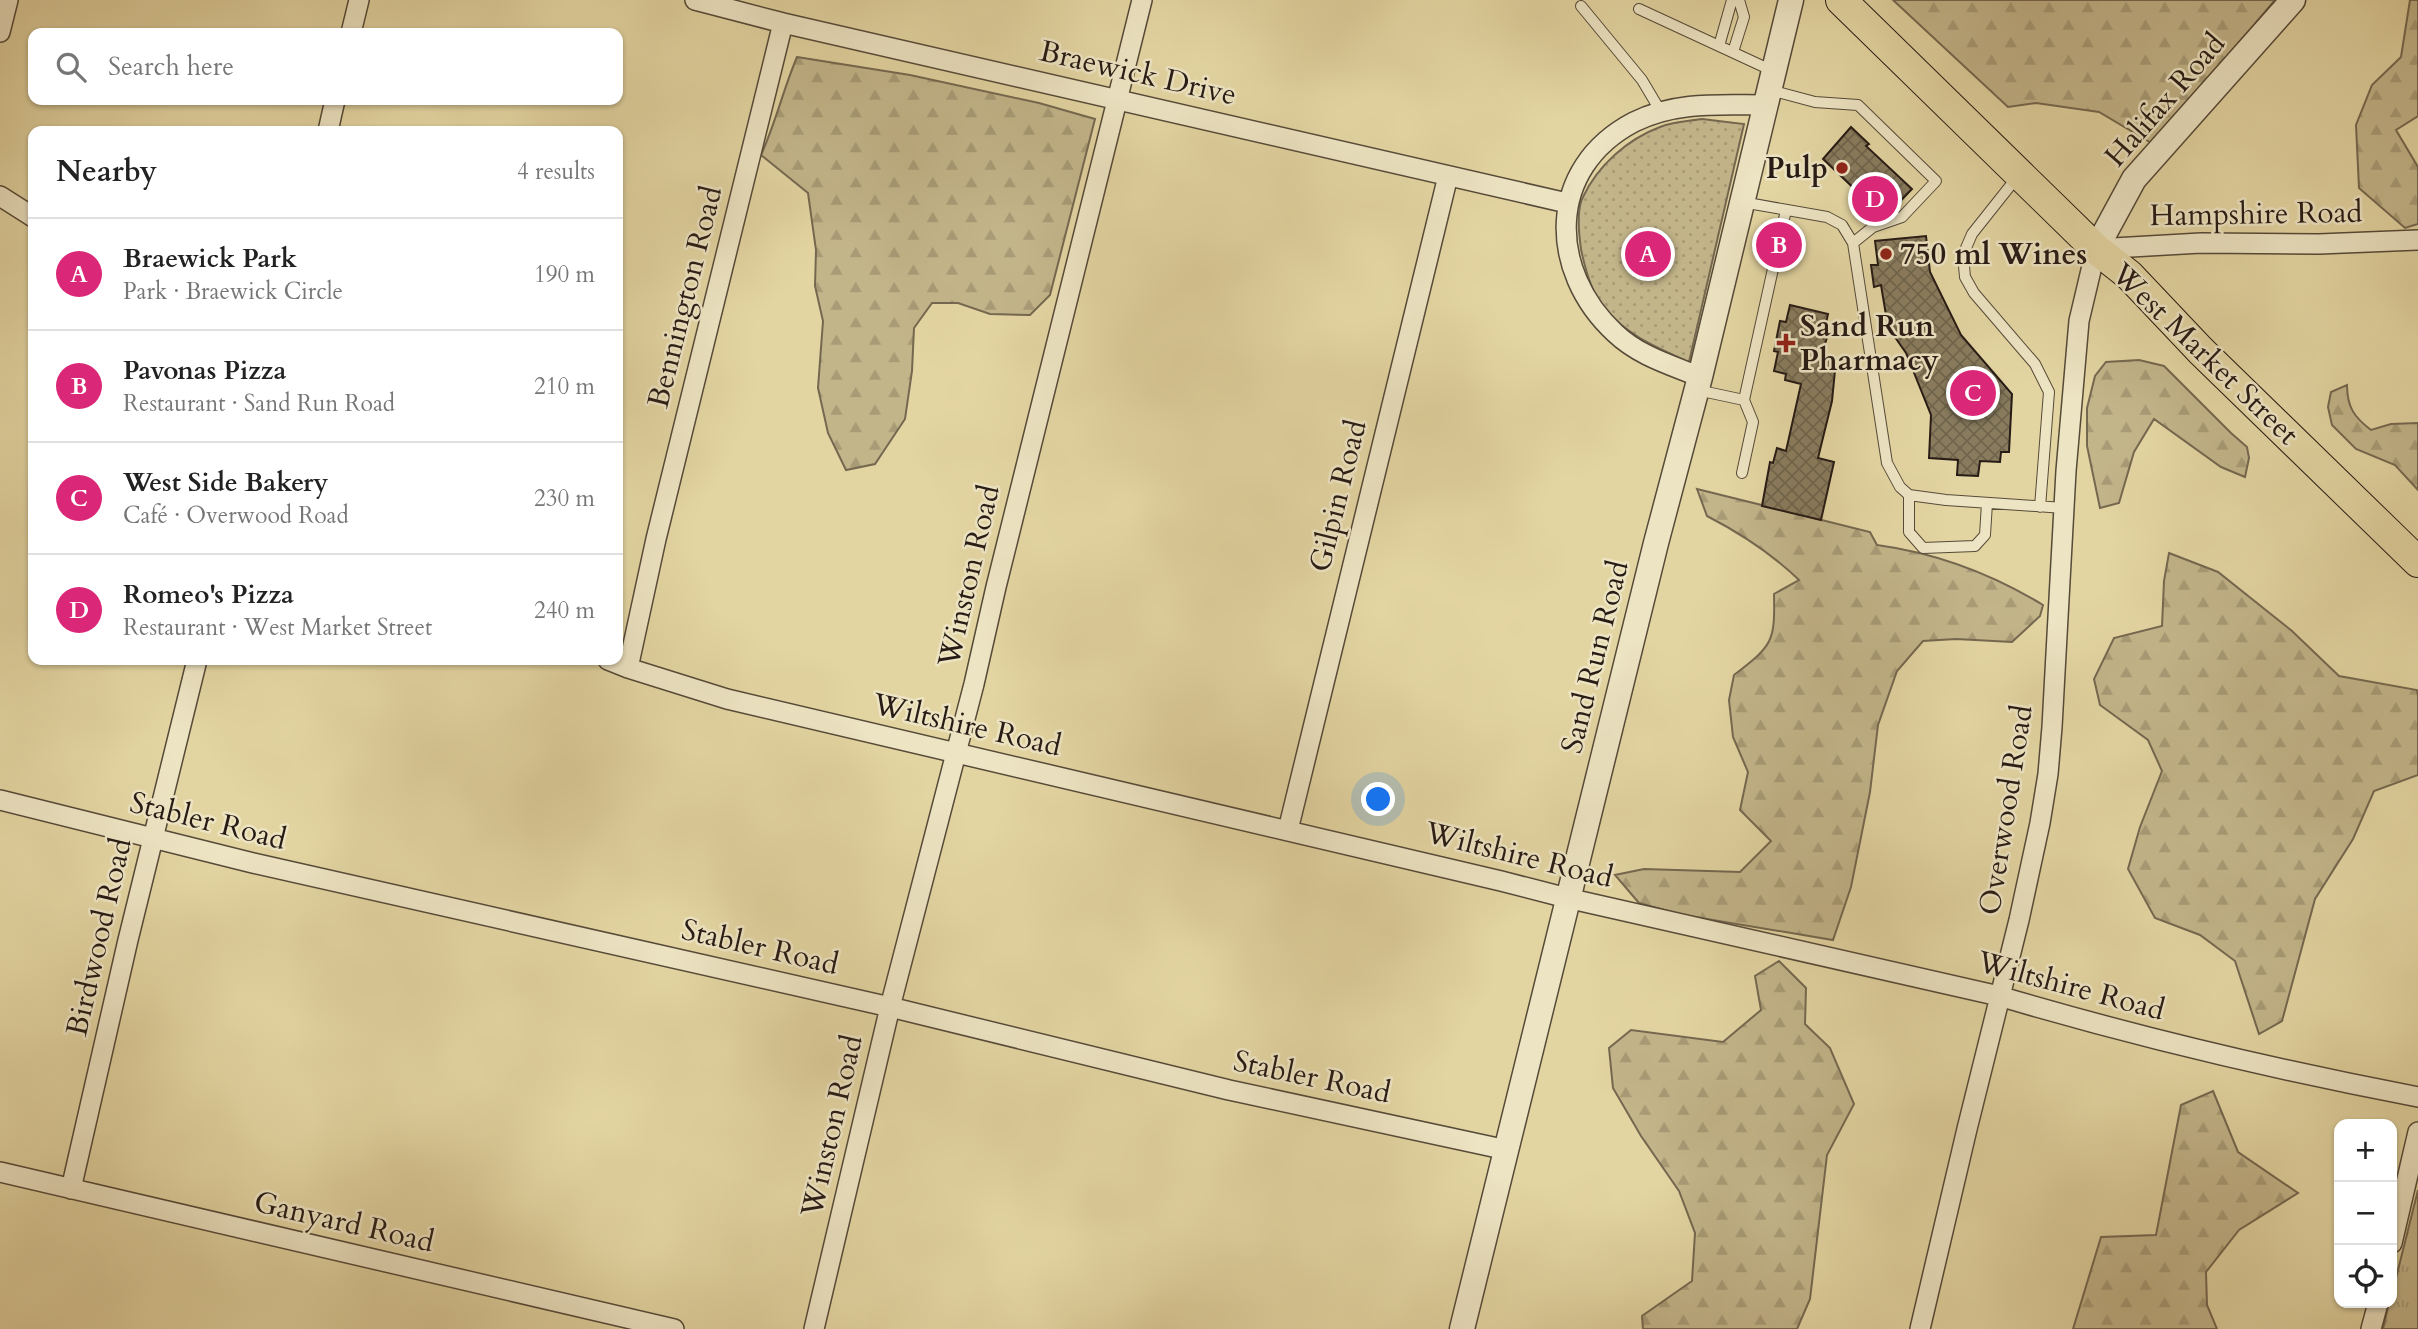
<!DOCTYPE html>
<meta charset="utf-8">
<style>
body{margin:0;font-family:Cardo,serif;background:#f2f2f2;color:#222}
.controls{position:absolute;right:21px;bottom:21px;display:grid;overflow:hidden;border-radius:14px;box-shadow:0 2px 5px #0004}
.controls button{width:63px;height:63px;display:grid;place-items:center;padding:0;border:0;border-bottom:2px solid #e0e0e0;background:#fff;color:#222;font:35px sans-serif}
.you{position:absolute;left:1379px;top:800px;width:24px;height:24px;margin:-18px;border:5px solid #fff;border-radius:50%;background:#1a73e8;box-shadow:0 0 0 10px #1a73e833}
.badge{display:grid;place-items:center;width:46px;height:46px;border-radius:50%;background:#db2777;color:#fff;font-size:23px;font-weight:700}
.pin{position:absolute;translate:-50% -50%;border:4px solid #fff;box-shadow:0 2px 7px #0006}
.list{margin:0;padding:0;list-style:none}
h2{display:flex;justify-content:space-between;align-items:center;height:91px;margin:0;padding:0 28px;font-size:30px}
h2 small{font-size:23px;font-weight:400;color:#767676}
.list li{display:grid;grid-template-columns:46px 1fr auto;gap:21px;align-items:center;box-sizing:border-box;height:112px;padding:0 28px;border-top:2px solid #e0e0e0}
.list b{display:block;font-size:26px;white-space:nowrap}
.list p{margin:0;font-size:23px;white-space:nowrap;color:#767676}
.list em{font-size:23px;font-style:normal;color:#767676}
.icon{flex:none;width:38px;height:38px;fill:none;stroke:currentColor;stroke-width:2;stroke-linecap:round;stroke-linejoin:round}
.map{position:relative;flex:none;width:2418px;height:1329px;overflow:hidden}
.search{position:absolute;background:#fff;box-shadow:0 2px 5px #0004;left:28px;top:28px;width:595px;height:77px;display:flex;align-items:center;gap:18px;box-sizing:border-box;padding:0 24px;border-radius:14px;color:#767676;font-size:26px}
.panel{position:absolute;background:#fff;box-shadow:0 2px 5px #0004;left:28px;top:126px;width:595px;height:539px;border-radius:14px}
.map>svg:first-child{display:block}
</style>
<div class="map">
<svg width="2418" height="1329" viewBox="0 0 2418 1329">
<defs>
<pattern id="grass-tufts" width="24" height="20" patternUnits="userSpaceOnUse" patternTransform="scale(1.75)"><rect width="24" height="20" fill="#c3b58a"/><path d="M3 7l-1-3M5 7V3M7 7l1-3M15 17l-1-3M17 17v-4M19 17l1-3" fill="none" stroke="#a89b76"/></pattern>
<pattern id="forest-firs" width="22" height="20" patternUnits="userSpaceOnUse" patternTransform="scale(1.75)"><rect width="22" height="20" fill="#c3b58a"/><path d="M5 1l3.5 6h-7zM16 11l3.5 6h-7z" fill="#a89b76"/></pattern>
<pattern id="park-dots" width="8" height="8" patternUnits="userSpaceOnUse" patternTransform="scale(1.75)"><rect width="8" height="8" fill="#c3b58a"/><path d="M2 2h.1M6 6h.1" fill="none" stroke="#a89b76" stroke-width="1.8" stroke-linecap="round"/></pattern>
<pattern id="building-cross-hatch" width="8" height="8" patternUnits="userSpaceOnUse" patternTransform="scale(1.75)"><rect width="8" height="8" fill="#897c5e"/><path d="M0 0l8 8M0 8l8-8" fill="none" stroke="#70654c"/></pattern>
</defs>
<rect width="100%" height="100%" fill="#e3d5a2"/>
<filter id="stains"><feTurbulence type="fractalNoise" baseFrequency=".00286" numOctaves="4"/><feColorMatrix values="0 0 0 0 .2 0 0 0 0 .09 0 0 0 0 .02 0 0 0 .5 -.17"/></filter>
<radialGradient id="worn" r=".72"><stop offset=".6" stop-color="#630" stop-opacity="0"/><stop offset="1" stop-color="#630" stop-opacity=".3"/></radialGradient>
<path fill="url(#grass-tufts)" stroke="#756850" stroke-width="2" d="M2418,1190V1329H2383L2389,1303H2392V1294Z"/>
<path fill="url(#forest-firs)" stroke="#756850" stroke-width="2" d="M1893,0H2275L2153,144L2099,112L2036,103L2008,107Z
M2410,0H2418V116L2396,130L2418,167V224L2405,228L2359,188L2356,125L2372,85L2401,57Z
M797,57L910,75L1039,103L1095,119L1050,295L1030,315L990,314L958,303H932L914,328L912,371L905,419L875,464L846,470L828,433L818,388L823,321L815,286L816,250L808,193L761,155C776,122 783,90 797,57Z
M2139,360L2164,366L2231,433L2247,447L2249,458L2245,477L2221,467L2154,419L2134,452L2119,503L2100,508L2087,446V408L2095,376L2106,362Z
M2347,385C2347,407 2354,417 2371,430L2391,424L2418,423V490L2395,465L2356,449L2332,425L2328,407L2331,392Z
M1697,489L1870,532L1877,545C1936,553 1992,574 2043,605L2040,616L2012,642L1956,639L1923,641L1897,671L1878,725L1870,792L1851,887L1833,940L1683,915L1639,903L1615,875L1644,869L1740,872L1771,841L1740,810L1748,772L1733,737L1729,700L1734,675C1773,645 1775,642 1774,594L1799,580C1771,553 1742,534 1707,516Z
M2169,553L2218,572L2292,631L2339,676L2417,690L2418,696V775L2374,791L2353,839L2315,899L2282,1021L2259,1034L2235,961L2200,935L2155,918L2128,869L2140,827L2162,771L2148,740L2100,705L2094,679L2114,638L2162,626L2164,581Z
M1779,961L1806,988L1805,1024L1830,1048L1854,1104L1827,1155L1810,1299L1797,1329H1643L1642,1316L1692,1281L1695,1233L1679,1191L1641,1136L1613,1088L1609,1048L1631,1030L1723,1042L1761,1010L1755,976Z
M2213,1091L2238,1152L2298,1193L2239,1230L2206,1272L2207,1305L2217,1329H2073L2101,1237L2156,1235L2181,1105Z"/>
<path fill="url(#park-dots)" stroke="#756850" stroke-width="2" d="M1702,119L1744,124L1689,362C1658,348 1626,335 1604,308C1591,292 1585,269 1581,249C1579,235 1576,210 1583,197C1598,165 1628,139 1660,127C1673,122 1689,121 1702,119Z"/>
<path fill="url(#building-cross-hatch)" stroke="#271b15" stroke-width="2" d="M1851,127L1869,144L1866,146L1912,189L1888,214L1883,216L1823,159Z
M1926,236L1930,272L1961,335L2012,394L2009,452H2001L2000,462L1980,461L1978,476L1957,475L1958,460L1929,458L1931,415L1906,353L1888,327L1881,285L1874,287L1871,265H1878L1875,241Z
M1790,305L1828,314L1824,332L1828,334L1821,357L1836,360L1832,401L1818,458L1834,462L1821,520L1762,506L1770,462L1773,463L1777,448L1786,451L1801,384L1785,380L1786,374L1774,371L1778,352L1774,351L1780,321L1786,322Z"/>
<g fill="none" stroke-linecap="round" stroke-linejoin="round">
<defs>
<path id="service" d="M1732,0L1719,46L1773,71
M1581,6L1642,80L1661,112
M1639,9L1719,46
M1733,52L1744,17L1739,0
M1770,90L1815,102L1858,105L1936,181L1902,217L1873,227L1853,243
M2018,176L1972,234L1966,248L1964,266L1965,277L1974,293L2035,364L2049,392L2040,507
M1742,202L1827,217L1842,225L1853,243L1887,463L1900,487L1909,495L1946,500L2064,508
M1697,390L1744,400L1753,422L1742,473
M1744,400L1786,210
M1909,495V532L1923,548L1975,546L1985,535L1987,503"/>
<path id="minor" d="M695,0L783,23L1567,203
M0,32L8,0
M351,33L359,0
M328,131L335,100
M0,196L33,217
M1700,377C1671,365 1639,356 1615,333C1548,271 1546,168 1634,122C1676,101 1720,105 1765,105
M608,660L628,668L727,699L1501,881L1567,898L1999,996C2137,1037 2277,1070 2418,1097
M628,668L656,539L783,23
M0,800L253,863L890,1007L1229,1090L1507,1150
M1288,830L1448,176
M0,1172L674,1329
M71,1189L128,940L197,660
M2392,1243L2418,1132
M814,1329L890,1007L974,684L996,587L1142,0
M1920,1329L1967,1129L2019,920L2040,823L2048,774L2052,727L2066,471L2079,321L2096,249L2201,243L2319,244L2418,240
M2371,1329L2378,1303"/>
<path id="tertiary" d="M2096,249L2134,179L2293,0
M1462,1329L1656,543L1700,377L1791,0"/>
<path id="primary" d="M1841,0L2096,249L2129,275L2201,351L2418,562"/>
</defs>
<use href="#service" stroke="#564a38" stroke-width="12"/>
<use href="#minor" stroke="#564a38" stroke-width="22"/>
<use href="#tertiary" stroke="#564a38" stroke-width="27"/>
<use href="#primary" stroke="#271b15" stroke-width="32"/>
<use href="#service" stroke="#ede4c3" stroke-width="10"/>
<use href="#minor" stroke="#ede4c3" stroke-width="19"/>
<use href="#tertiary" stroke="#ede4c3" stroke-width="24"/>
<use href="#primary" stroke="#e3d5a2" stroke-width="30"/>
</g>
<g fill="#8f2418" stroke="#ede4c3" stroke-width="2.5">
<circle cx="1842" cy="168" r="7"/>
<circle cx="1886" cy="254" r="7"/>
<path d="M1782.5 332.5h7v7h7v7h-7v7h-7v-7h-7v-7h7z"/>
</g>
<g text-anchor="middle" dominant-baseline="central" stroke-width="5" stroke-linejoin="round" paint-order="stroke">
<g font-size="30" fill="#271b15" stroke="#ede4c3">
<text transform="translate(1138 73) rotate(13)">Braewick Drive</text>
<text transform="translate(2165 100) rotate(-49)">Halifax Road</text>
<text transform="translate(2256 214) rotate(-1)">Hampshire Road</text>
<text transform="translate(685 297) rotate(-76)">Bennington Road</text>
<text transform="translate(2205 354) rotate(44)">West Market Street</text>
<text transform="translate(1338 496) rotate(-76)">Gilpin Road</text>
<text transform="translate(969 576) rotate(-77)">Winston Road</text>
<text transform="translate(1595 657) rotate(-76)">Sand Run Road</text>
<text transform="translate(967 725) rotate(13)">Wiltshire Road</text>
<text transform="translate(2006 810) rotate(-81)">Overwood Road</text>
<text transform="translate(208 821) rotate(14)">Stabler Road</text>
<text transform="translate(1519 855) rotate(14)">Wiltshire Road</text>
<text transform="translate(99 937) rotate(-77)">Birdwood Road</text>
<text transform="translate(760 947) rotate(13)">Stabler Road</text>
<text transform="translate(2071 986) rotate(15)">Wiltshire Road</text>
<text transform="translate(1312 1077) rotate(12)">Stabler Road</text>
<text transform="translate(832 1126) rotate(-77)">Winston Road</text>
<text transform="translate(344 1222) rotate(13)">Ganyard Road</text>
</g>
<g font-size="30" font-weight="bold" fill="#271b15" stroke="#ede4c3" text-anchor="start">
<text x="1828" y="168" text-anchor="end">Pulp</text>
<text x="1900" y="254">750 ml Wines</text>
<text x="1800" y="326">Sand Run<tspan x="1800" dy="34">Pharmacy</tspan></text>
</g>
</g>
<rect width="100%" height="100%" filter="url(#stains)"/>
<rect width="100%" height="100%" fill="url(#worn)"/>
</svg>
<div class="controls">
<button>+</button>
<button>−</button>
<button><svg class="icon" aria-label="locate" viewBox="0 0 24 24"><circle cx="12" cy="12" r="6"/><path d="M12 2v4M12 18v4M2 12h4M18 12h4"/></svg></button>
</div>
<div class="you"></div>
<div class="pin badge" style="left:1648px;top:254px">A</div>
<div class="pin badge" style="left:1779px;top:245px">B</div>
<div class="pin badge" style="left:1973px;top:393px">C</div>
<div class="pin badge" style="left:1875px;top:199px">D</div>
<div class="search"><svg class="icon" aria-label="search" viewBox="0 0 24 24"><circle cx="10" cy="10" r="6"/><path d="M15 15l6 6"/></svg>Search here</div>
<section class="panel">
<h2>Nearby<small>4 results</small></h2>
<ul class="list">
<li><span class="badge">A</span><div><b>Braewick Park</b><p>Park · Braewick Circle</p></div><em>190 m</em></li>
<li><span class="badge">B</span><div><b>Pavonas Pizza</b><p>Restaurant · Sand Run Road</p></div><em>210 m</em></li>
<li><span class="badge">C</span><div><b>West Side Bakery</b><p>Café · Overwood Road</p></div><em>230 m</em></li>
<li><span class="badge">D</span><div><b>Romeo's Pizza</b><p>Restaurant · West Market Street</p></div><em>240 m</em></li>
</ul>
</section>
</div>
